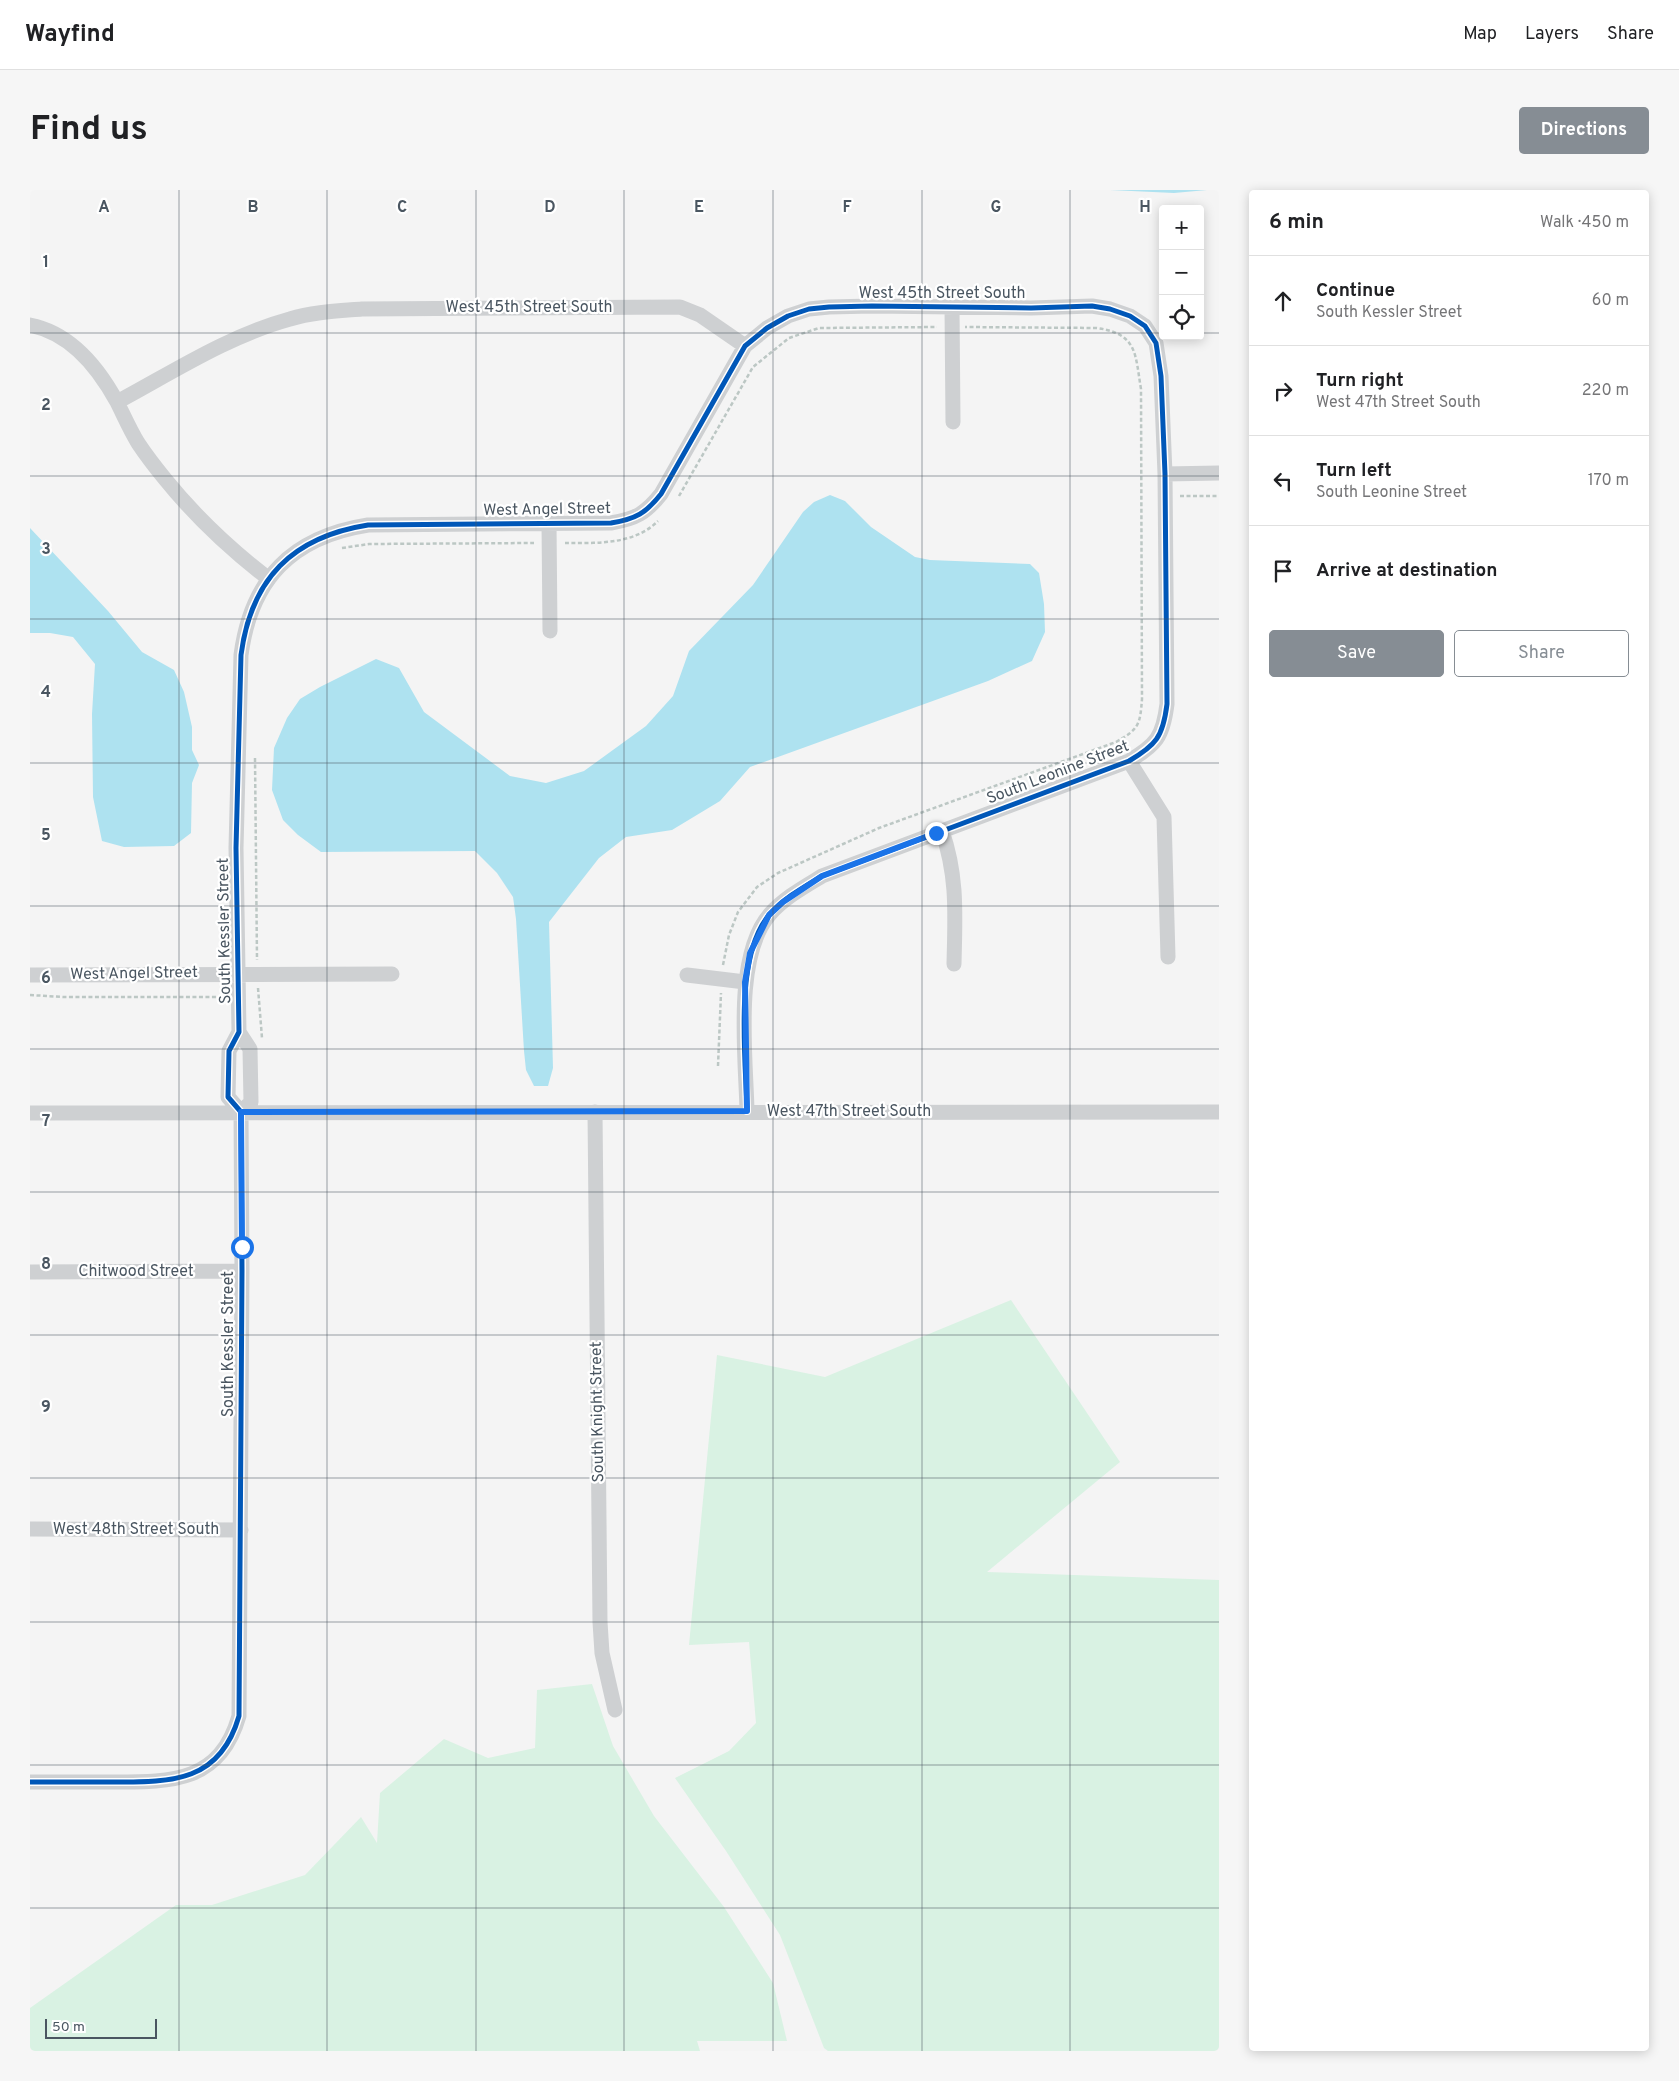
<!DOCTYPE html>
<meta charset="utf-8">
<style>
body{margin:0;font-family:Overpass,sans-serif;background:#f6f6f6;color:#202124}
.controls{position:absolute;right:15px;top:15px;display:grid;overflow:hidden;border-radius:5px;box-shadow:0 2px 12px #0003}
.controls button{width:45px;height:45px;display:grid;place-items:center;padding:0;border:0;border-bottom:1px solid #e0e0e0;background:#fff;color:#202124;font:25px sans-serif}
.scale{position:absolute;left:15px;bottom:12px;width:112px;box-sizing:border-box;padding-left:5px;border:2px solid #4a5661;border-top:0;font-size:14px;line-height:18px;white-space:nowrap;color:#4a5661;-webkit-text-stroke:4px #fff;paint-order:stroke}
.stop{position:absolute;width:15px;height:15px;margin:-11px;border:4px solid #1a73e8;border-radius:50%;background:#fff}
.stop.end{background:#1a73e8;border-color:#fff;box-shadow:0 1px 5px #0008}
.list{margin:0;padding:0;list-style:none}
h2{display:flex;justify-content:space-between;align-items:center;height:65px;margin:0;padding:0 20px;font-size:21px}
h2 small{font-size:16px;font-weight:400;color:#757577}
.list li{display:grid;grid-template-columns:32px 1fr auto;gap:15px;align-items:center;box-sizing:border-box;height:90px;padding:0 20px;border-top:1px solid #e0e0e0}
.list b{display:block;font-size:19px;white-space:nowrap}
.list p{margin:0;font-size:16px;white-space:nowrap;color:#757577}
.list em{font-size:16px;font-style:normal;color:#757577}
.actions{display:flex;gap:10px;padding:15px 20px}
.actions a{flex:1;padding:11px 0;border:1px solid #868d94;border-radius:5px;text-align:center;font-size:18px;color:#868d94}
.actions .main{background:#868d94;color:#fff}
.icon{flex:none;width:28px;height:28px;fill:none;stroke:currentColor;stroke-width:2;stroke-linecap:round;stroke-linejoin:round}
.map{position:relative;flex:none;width:1189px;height:1861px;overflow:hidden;border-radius:5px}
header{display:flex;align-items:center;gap:30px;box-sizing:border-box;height:70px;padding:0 25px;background:#fff;border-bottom:1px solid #e0e0e0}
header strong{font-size:24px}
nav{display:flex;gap:28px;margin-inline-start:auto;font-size:18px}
.intro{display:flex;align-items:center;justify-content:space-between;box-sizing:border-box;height:120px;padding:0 30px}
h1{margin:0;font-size:35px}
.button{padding:12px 22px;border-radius:5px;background:#868d94;color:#fff;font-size:18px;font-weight:700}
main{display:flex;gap:30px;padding:0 30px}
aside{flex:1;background:#fff;border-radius:5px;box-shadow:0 2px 12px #0003}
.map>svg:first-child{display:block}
</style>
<header>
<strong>Wayfind</strong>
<nav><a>Map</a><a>Layers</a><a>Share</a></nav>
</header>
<div class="intro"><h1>Find us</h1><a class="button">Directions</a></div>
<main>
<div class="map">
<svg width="1189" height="1861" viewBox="0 0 1189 1861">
<rect width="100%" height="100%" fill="#f4f4f4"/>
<path fill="#d9f2e3" d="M981,1110L1090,1272L957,1382L1189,1390V1861H798L794,1858L750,1745L696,1661L645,1588L699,1561L726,1533L719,1452L659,1455L687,1165L795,1187Z
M562,1494L583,1556L624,1626L694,1717L743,1793L757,1851H667L670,1861H0V1818L146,1715H182L275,1685L331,1627L347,1653L350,1603L414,1549L458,1568L505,1558L507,1500Z"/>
<path fill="#aee2f0" d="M1080,0H1177L1144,3Z
M800,305L815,311L841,337L885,367L900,370L1000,374L1009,383L1014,414L1015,442L1002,471L958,491L720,577L690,611L642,640L596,647L569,668L519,732L523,878L518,896H504L496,880L494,861L486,729L483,707L467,683L445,661L291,662L268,645L253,630L242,600L244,558L257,528L270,509L290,497L346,469L369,478L394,522L480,586L516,593L554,581L616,536L643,506L659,461L723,395L773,322L784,312Z
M0,338L78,421L112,462L144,480L154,502L162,537V560L169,575L162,593L161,643L144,656L94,657L72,651L63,607L62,524L65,474L43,447L20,443H0Z"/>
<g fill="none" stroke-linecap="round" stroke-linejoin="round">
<path stroke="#bcc7c4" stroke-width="2.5" stroke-dasharray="4 2.5" stroke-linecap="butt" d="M649,306L723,177L759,148L789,138L907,137
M1150,306H1189
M535,353C567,353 604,355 628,331
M312,358L339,354L504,353
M225,568L227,770
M693,775L699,745L708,722L727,697L748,683L849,638L1086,552C1109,539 1110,535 1112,509L1111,199C1105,164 1108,144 1067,138L935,137
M228,798L232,848
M0,805L34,807H189
M688,876L691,803"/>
<path stroke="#ced0d2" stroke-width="15" d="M922,117L923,232
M0,135C41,143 68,177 87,212C94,226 100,240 108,253C116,265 126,278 135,289C165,326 201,360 239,389
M87,212C143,182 198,146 260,129C283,122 308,121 332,119L650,117L670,125L715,156
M1135,284L1189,283
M519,333L520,441
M1099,571L1134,627L1138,767
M912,641C928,687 925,726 924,774
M0,785L362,784
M657,785L715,792
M209,842L220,859L221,912L211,922
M565,922L570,1432L572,1463L585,1520
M0,923L1189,922
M0,1082L212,1081
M0,1339L211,1340
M0,1592C28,1592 56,1592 84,1592C143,1592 190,1592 209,1526L212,1081L211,922L198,907L199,861L209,842L206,658L211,465C221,389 262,347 338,335L581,333C606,329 616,323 631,304L715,156L737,138L758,126L779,119L799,117L842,116L1001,118L1062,116L1080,119L1100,126L1115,136L1126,153L1131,186L1135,284L1137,514C1133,547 1126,555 1099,571L792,686C774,697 754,708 740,724C703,766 716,868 717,921"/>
<defs>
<path id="cycleway" d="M0,1592C28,1592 56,1592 84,1592C143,1592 190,1592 209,1526L212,1081L211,922L198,907L199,861L209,842L206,658L211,465C221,389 262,347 338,335L581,333C606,329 616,323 631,304L715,156L737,138L758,126L779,119L799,117L842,116L1001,118L1062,116L1080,119L1100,126L1115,136L1126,153L1131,186L1135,284L1137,514C1133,547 1126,555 1099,571L792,686C774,697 754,708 740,724C703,766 716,868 717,921"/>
</defs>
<use href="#cycleway" stroke="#fff" stroke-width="8"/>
<use href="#cycleway" stroke="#0057b8" stroke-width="5"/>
</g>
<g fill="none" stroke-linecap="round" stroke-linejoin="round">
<path stroke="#1a73e8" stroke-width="6" d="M212,1057L211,922L717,921L715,792L720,763L739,725L753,712L792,686L906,643"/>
</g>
<path fill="none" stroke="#4a5661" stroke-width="1" stroke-opacity="0.55" d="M149,0V1861M297,0V1861M446,0V1861M594,0V1861M743,0V1861M892,0V1861M1040,0V1861M0,143H1133M1170,143H1189M0,286H1189M0,429H1189M0,573H1189M0,716H1189M0,859H1189M0,1002H1189M0,1145H1189M0,1288H1189M0,1432H1189M0,1575H1189M0,1718H1189"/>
<g text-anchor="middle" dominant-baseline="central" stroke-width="4.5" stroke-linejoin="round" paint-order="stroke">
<g font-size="16" fill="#4a5661" stroke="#fff">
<text x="912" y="104">West 45th Street South</text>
<text x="499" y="118">West 45th Street South</text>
<text transform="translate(517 320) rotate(-1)">West Angel Street</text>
<text transform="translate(1028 583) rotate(-21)">South Leonine Street</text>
<text transform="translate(195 741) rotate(-91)">South Kessler Street</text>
<text transform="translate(104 784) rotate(-1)">West Angel Street</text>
<text x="819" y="922">West 47th Street South</text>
<text x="106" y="1082">Chitwood Street</text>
<text transform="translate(199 1154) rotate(-90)">South Kessler Street</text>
<text transform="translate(568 1222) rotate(-91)">South Knight Street</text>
<text x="106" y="1340">West 48th Street South</text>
</g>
</g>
<g font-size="16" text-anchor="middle" font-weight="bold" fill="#4a5661" stroke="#fff" stroke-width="4.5" stroke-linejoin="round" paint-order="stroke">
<text x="74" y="22">A</text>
<text x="223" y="22">B</text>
<text x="372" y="22">C</text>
<text x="520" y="22">D</text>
<text x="669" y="22">E</text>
<text x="817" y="22">F</text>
<text x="966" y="22">G</text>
<text x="1115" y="22">H</text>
<text x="16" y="77">1</text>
<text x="16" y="220">2</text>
<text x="16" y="364">3</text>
<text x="16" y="507">4</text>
<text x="16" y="650">5</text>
<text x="16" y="793">6</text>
<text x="16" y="936">7</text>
<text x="16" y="1079">8</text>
<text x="16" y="1222">9</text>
</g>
</svg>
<div class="controls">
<button>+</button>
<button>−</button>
<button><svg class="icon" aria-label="locate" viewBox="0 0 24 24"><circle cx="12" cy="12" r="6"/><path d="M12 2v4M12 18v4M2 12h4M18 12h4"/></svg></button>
</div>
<div class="scale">50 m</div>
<div class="stop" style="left:212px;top:1057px"></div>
<div class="stop end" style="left:906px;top:643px"></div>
</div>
<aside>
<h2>6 min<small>Walk · 450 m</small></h2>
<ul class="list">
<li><svg class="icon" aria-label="ahead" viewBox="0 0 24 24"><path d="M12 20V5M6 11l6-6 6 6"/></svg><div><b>Continue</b><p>South Kessler Street</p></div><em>60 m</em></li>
<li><svg class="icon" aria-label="right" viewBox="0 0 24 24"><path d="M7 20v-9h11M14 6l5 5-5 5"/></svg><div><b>Turn right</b><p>West 47th Street South</p></div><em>220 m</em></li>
<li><svg class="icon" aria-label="left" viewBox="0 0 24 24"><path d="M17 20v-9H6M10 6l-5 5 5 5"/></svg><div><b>Turn left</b><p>South Leonine Street</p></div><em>170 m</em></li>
<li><svg class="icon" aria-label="arrive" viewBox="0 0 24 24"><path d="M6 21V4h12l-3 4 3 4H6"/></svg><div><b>Arrive at destination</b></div></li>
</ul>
<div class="actions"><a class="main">Save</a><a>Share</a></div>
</aside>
</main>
